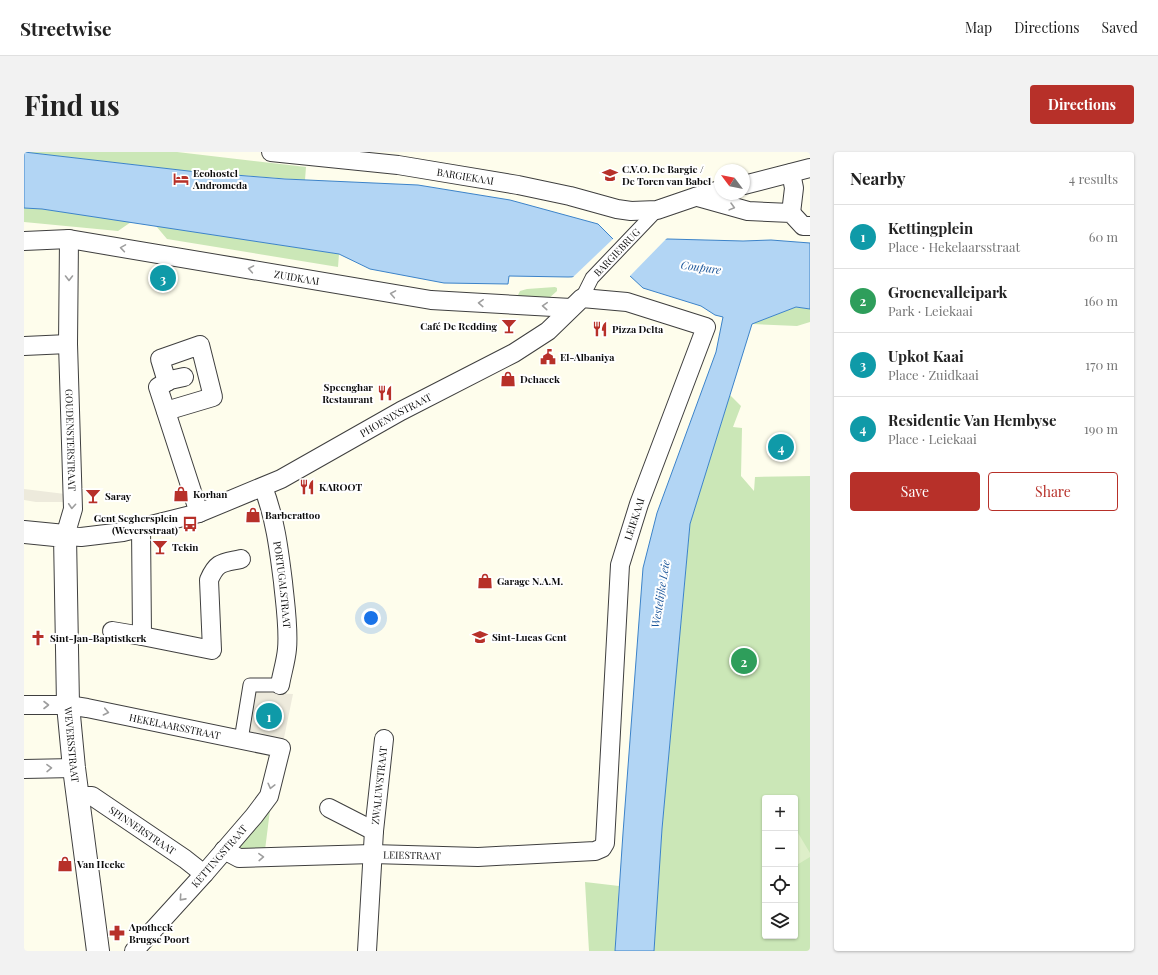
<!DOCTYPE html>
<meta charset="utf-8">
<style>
body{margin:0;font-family:"Playfair Display",serif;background:#f2f2f2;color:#222}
.controls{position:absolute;right:12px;bottom:12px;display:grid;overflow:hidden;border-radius:4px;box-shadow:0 1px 3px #0004}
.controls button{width:36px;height:36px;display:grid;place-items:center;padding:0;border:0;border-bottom:1px solid #e0e0e0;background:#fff;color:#222;font:20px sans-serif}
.compass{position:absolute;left:690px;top:12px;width:36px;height:36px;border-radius:50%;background:#fff;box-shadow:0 1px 3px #0004;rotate:302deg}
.you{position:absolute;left:347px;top:466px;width:14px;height:14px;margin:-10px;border:3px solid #fff;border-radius:50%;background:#1a73e8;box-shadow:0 0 0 6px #1a73e833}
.badge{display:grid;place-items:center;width:26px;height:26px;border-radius:50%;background:#b73029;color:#fff;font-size:13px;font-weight:700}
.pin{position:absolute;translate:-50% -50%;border:2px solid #fff;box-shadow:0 1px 4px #0006}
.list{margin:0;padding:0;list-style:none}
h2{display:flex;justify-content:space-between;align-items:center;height:52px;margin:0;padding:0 16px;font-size:17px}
h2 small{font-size:13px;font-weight:400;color:#767676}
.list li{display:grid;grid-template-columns:26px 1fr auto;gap:12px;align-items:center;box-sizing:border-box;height:64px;padding:0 16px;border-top:1px solid #e0e0e0}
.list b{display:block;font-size:15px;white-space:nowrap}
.list p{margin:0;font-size:13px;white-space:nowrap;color:#767676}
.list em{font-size:13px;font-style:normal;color:#767676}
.actions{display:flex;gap:8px;padding:12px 16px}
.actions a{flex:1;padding:9px 0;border:1px solid #b73029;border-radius:4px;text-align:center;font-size:14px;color:#b73029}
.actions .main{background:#b73029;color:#fff}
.icon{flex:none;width:22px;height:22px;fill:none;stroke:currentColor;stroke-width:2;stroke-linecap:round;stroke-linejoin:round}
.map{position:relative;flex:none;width:786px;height:799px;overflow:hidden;border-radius:4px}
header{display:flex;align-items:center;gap:24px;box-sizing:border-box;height:56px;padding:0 20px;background:#fff;border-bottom:1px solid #e0e0e0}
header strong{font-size:19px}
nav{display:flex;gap:22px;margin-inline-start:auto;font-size:14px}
.intro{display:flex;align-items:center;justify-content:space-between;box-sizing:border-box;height:96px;padding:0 24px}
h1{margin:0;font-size:28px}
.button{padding:10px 18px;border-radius:4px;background:#b73029;color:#fff;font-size:14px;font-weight:700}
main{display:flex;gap:24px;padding:0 24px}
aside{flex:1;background:#fff;border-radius:4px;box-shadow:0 1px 3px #0004}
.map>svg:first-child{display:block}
</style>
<header>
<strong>Streetwise</strong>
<nav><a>Map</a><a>Directions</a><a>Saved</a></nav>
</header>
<div class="intro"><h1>Find us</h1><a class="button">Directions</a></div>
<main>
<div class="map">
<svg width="786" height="799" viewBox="0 0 786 799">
<rect width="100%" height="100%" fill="#fefdec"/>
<path fill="#cbe7b7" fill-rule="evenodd" d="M0,0H153L282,15L281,28L173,20Z
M0,56L18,57L107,70L94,79L0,70Z
M132,74L315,102L314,115L143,87Z
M531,135L533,136V139L524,147L495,145L494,143L496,139L503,137Z
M772,155L786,157V170L773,174L728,172Z
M706,243L717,254L709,275L718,276L717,324L730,339L731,325L786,324V799H630L638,677L666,372ZM741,646H771V784H741Z
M247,650L241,698L218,699L214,697L215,693Z
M561,730L595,734L591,799H565Z"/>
<path fill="#deefc9" d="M771,676L786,701V705L771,714Z"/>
<path fill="#edeadc" d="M0,337L41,342L45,350H12L0,348Z
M230,540L269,542L260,586L221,585Z"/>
<path fill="#b2d5f4" stroke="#3c83c9" d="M0,0L173,20L261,27L394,33L486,48L574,72L590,88L644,87L719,89L747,88L786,91V157L772,155L728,172L666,372L638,677L630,799H591L599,681L619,416L633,361L692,200L699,165L691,163L677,154L619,136L605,123L544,125L485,124L484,132L420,131L346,117L315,102L18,57L0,56Z"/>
<path fill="#fefdec" d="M644,85L605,125L547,127L590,86Z"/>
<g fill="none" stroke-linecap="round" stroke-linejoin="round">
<defs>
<g id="pedestrian">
<path id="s1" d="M558,146L568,126L633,58"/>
<path d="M217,588L226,533H256"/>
</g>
<g id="minor">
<path id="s2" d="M247,0L374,13L494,33L546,44L593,57L607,59L633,58L671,45L696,38"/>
<path d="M767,21L770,36L767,61"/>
<path d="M720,33L786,16"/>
<path d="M674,45L724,59L767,61L779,74H786"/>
<path id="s3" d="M45,87L44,192L49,357L41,384L57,385L99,380L175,361L257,327L377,259L490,201L524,179L558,146L603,150L682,175L615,352L596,413L581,691L578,696L571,699L454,705L348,702L215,706L200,698"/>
<path id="s4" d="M0,89L45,87L407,148L547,156"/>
<path d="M0,194L44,192"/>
<path d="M160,225L146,228L134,235L175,361"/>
<path d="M142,259L189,245L176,193L136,207L143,230"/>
<path id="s5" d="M239,335C251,365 255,398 259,430C261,451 265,476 263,497C262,509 258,521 256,533"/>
<path d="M117,375L118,484"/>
<path d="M88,479L118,484L188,498L185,428C193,409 199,411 217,407"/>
<path id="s6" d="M0,553H44L63,556L257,596L245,644L230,664L180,722L110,799"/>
<path d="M0,617L50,616"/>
<path id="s7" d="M54,644H68L161,707L180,722"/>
<path d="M305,656L350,679"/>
<path id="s8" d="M343,799L350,679L360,587"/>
</g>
<g id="tertiary">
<path id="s9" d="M0,380L41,384L44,553L50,616L74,799"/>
</g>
</defs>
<use href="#pedestrian" stroke="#3f3f3f" stroke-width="15"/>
<use href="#minor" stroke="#3f3f3f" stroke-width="20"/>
<use href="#tertiary" stroke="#3f3f3f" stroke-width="24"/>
<use href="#pedestrian" stroke="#fff" stroke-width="13"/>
<use href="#minor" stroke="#fff" stroke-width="18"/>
<use href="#tertiary" stroke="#fff" stroke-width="22"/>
</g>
<defs><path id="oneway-chevron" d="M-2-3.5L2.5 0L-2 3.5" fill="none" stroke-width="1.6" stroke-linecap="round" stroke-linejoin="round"/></defs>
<g stroke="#9e9e9e">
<use href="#oneway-chevron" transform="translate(708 55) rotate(15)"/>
<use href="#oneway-chevron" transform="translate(99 96) rotate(-171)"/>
<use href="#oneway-chevron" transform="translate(227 117) rotate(-170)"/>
<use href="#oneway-chevron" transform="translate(45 126) rotate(90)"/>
<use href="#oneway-chevron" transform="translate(369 142) rotate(-170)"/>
<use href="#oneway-chevron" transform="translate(457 151) rotate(-177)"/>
<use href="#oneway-chevron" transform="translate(521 154) rotate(-176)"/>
<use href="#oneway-chevron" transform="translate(48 354) rotate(94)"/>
<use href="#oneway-chevron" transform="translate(22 553)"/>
<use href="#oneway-chevron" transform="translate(82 560) rotate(12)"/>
<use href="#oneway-chevron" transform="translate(25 616) rotate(-1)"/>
<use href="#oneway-chevron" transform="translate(247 634) rotate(104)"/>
<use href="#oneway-chevron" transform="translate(237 705) rotate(-2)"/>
<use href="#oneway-chevron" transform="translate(158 746) rotate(132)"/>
</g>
<defs>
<symbol id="school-bare" viewBox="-9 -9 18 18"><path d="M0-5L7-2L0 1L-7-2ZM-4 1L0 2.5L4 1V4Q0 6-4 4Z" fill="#b73029" stroke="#fff" stroke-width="2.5" paint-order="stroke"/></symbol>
<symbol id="hotel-bare" viewBox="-9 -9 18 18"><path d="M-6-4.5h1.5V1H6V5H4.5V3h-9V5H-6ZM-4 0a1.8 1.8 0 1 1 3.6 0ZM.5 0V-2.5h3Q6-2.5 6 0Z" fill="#b73029" stroke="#fff" stroke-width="2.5" paint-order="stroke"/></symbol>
<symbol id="bar-bare" viewBox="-9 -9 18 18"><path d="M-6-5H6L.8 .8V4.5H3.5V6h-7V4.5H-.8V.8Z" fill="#b73029" stroke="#fff" stroke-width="2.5" paint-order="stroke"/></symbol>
<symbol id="restaurant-bare" viewBox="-9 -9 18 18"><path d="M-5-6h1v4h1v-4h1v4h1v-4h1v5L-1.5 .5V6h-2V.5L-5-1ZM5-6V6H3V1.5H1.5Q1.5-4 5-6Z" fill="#b73029" stroke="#fff" stroke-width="2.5" paint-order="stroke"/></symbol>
<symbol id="civic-bare" viewBox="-9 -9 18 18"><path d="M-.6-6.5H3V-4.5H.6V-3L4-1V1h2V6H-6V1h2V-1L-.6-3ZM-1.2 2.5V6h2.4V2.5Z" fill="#b73029" stroke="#fff" stroke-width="2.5" paint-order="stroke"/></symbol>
<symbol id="shop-bare" viewBox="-9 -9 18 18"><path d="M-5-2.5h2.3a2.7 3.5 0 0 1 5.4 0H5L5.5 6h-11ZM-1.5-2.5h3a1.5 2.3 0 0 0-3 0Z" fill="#b73029" stroke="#fff" stroke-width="2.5" paint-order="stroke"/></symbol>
<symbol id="bus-bare" viewBox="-9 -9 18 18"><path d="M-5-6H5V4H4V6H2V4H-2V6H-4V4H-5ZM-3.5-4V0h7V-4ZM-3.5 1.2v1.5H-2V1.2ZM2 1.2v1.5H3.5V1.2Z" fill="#b73029" stroke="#fff" stroke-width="2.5" paint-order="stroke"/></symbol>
<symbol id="university-bare" viewBox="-9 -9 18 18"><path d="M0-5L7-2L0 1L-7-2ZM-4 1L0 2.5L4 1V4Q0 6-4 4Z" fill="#b73029" stroke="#fff" stroke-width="2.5" paint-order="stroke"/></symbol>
<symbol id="church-bare" viewBox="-9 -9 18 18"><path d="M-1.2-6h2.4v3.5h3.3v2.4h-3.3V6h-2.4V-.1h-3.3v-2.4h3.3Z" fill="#b73029" stroke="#fff" stroke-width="2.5" paint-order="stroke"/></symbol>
<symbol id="pharmacy-bare" viewBox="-9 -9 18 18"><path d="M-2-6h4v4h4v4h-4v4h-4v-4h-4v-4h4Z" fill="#b73029" stroke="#fff" stroke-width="2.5" paint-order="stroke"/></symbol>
</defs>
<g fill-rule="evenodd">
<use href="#school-bare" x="575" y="12" width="22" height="22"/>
<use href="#hotel-bare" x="146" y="16" width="22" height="22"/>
<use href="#bar-bare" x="474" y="163" width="22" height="22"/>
<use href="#restaurant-bare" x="565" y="166" width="22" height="22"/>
<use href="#civic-bare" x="513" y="194" width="22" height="22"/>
<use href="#shop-bare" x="473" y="216" width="22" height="22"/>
<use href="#restaurant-bare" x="350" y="230" width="22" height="22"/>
<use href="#restaurant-bare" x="272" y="324" width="22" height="22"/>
<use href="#shop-bare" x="146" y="331" width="22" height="22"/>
<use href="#bar-bare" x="58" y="333" width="22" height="22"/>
<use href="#shop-bare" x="218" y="352" width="22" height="22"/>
<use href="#bus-bare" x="155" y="361" width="22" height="22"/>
<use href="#bar-bare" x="125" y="384" width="22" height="22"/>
<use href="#shop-bare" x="450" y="418" width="22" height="22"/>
<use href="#university-bare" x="445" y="474" width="22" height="22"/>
<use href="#church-bare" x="3" y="475" width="22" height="22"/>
<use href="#shop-bare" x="30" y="701" width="22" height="22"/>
<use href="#pharmacy-bare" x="82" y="770" width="22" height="22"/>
</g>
<g text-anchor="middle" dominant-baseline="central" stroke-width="4" stroke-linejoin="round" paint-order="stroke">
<g font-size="10" font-weight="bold" fill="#0c0c0c" stroke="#fff" text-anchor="start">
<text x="598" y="17">C.V.O. De Bargie /<tspan x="598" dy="12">De Toren van Babel</tspan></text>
<text x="169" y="21">Ecohostel<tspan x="169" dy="12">Andromeda</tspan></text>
<text x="473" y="174" text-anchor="end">Café De Redding</text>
<text x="588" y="177">Pizza Delta</text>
<text x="536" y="205">El-Albaniya</text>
<text x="496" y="227">Dehaeck</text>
<text x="349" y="235" text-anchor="end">Speenghar<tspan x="349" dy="12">Restaurant</tspan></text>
<text x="295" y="335">KAROOT</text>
<text x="169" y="342">Korhan</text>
<text x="81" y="344">Saray</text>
<text x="241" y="363">Barberattoo</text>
<text x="154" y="366" text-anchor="end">Gent Seghersplein<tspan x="154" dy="12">(Weversstraat)</tspan></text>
<text x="148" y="395">Tekin</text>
<text x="473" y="429">Garage N.A.M.</text>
<text x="468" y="485">Sint-Lucas Gent</text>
<text x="26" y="486">Sint-Jan-Baptistkerk</text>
<text x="53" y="712">Van Hecke</text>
<text x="105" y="775">Apotheek<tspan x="105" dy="12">Brugse Poort</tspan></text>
</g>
<g font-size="10" fill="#0c0c0c" stroke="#fff">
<text stroke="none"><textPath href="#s2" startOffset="196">BARGIEKAAI</textPath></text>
<text stroke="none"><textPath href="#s1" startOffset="58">BARGIEBRUG</textPath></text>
<text stroke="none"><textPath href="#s4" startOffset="276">ZUIDKAAI</textPath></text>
<text stroke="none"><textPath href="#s3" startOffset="655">PHOENIXSTRAAT</textPath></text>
<text stroke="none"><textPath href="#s3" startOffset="201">GOUDENSTERSTRAAT</textPath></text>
<text transform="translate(610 367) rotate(-72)">LEIEKAAI</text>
<text stroke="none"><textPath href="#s5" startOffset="100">PORTUGALSTRAAT</textPath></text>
<text stroke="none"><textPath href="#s6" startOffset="153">HEKELAARSSTRAAT</textPath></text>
<text stroke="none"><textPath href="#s9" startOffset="250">WEVERSSTRAAT</textPath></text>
<text stroke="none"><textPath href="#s8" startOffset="166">ZWALUWSTRAAT</textPath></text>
<text stroke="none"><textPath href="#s7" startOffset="75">SPINNERSTRAAT</textPath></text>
<text transform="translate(388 703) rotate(1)">LEIESTRAAT</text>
<text transform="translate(195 704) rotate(-49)">KETTINGSTRAAT</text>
</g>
<g font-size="11" font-style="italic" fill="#1a5599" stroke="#fff">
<text transform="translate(677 115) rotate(8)">Coupure</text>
<text transform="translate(636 442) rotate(-81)">Westelijke Leie</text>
</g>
</g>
</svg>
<div class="controls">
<button>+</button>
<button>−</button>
<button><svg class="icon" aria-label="locate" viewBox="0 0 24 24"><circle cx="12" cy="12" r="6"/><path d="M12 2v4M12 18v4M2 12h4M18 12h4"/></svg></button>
<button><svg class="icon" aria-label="layers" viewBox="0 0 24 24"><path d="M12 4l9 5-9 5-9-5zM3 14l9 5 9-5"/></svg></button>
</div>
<svg class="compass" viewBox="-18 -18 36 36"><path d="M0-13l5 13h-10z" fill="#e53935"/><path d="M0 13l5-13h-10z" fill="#767676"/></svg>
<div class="you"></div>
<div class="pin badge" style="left:245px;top:564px;background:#0f9aa8">1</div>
<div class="pin badge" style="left:720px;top:509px;background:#2e9e5b">2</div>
<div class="pin badge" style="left:139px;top:126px;background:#0f9aa8">3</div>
<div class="pin badge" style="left:757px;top:295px;background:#0f9aa8">4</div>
</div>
<aside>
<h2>Nearby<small>4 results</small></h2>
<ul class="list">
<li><span class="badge" style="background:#0f9aa8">1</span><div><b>Kettingplein</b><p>Place · Hekelaarsstraat</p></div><em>60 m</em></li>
<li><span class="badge" style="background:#2e9e5b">2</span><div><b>Groenevalleipark</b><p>Park · Leiekaai</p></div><em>160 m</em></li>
<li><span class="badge" style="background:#0f9aa8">3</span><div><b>Upkot Kaai</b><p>Place · Zuidkaai</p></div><em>170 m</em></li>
<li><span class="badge" style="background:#0f9aa8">4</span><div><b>Residentie Van Hembyse</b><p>Place · Leiekaai</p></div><em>190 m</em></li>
</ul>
<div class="actions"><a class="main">Save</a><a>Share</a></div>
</aside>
</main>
